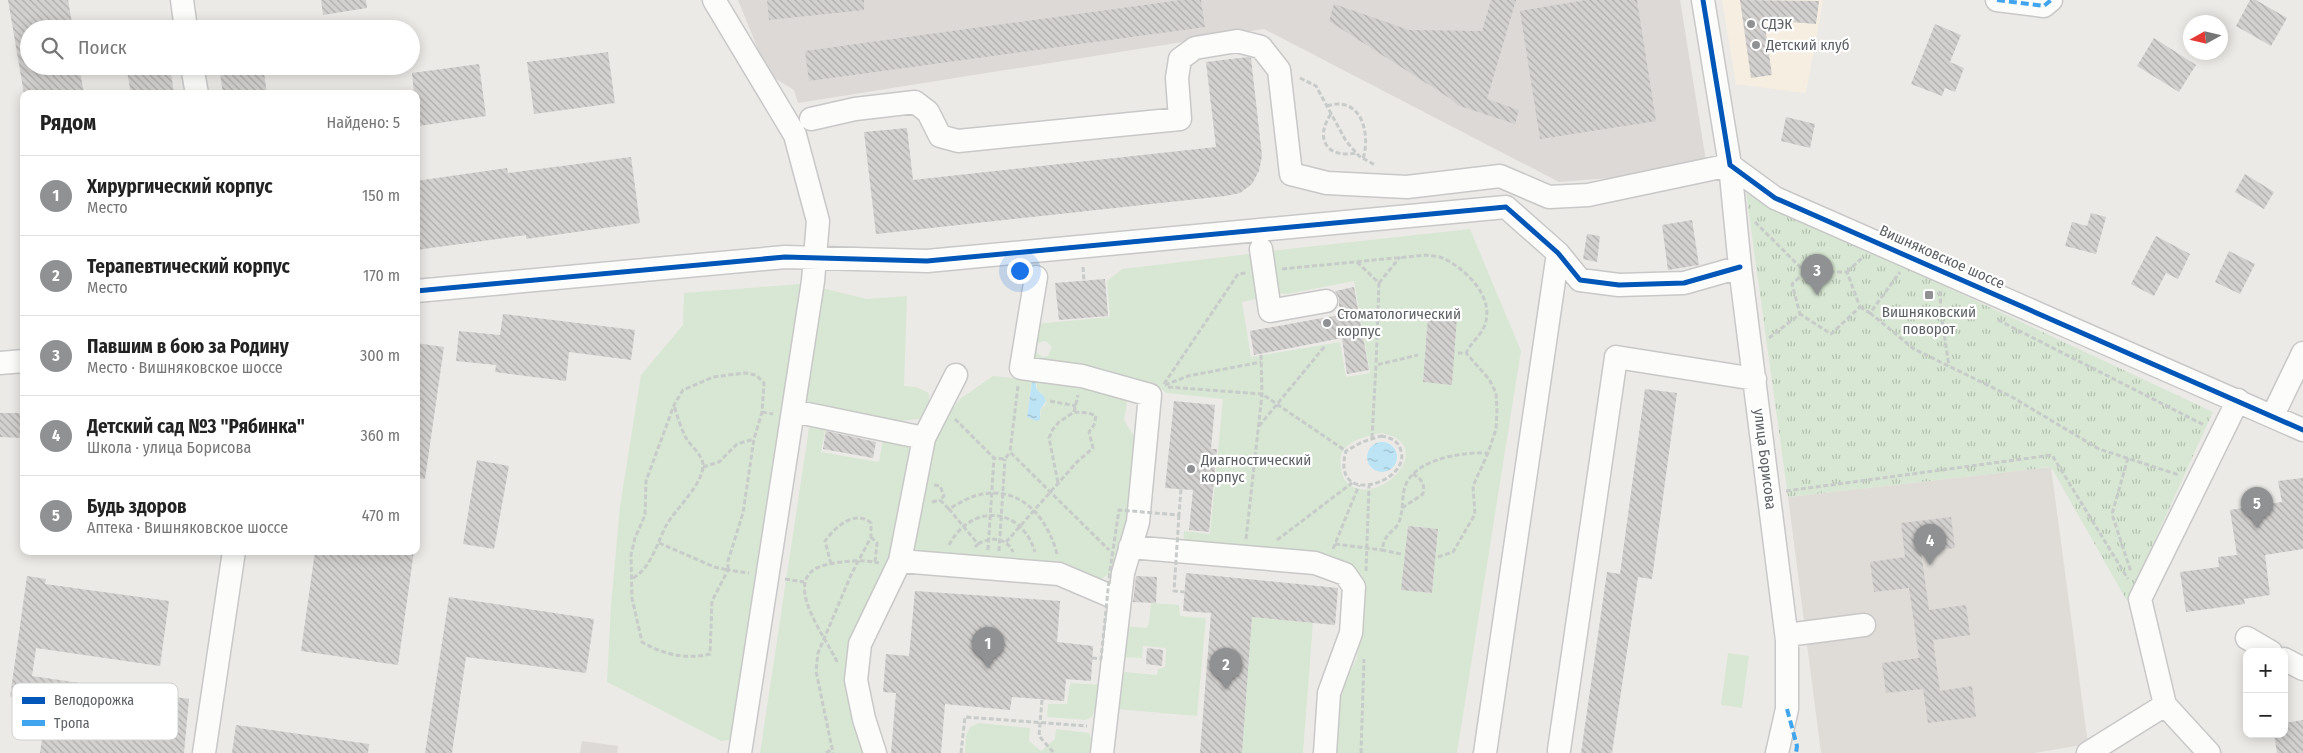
<!DOCTYPE html>
<html lang="ru">
<meta charset="utf-8">
<style>
body{margin:0;font-family:"Fira Sans Condensed",sans-serif;background:#f6f6f6;color:#222}
.controls{position:absolute;right:15px;bottom:15px;display:grid;overflow:hidden;border-radius:10px;box-shadow:0 2px 12px #0003}
.controls button{width:45px;height:45px;display:grid;place-items:center;padding:0;border:0;border-bottom:1px solid #e0e0e0;background:#fff;color:#222;font:25px sans-serif}
.compass{position:absolute;left:2183px;top:15px;width:45px;height:45px;border-radius:50%;background:#fff;box-shadow:0 2px 12px #0003;rotate:262deg}
.you{position:absolute;left:1019px;top:270px;width:18px;height:18px;margin:-12px;border:4px solid #fff;border-radius:50%;background:#1a73e8;box-shadow:0 0 0 8px #1a73e833}
.badge{display:grid;place-items:center;width:32px;height:32px;border-radius:50%;background:#8f9192;color:#fff;font-size:16px;font-weight:700}
.pin{position:absolute;translate:-50% -41px;filter:drop-shadow(0 1px 2px #0008)}
.pin::after{content:'';position:absolute;top:26px;width:18px;height:15px;background:inherit;clip-path:polygon(0 0,100% 0,50% 100%)}
.list{margin:0;padding:0;list-style:none}
h2{display:flex;justify-content:space-between;align-items:center;height:65px;margin:0;padding:0 20px;font-size:21px}
h2 small{font-size:16px;font-weight:400;color:#767676}
.list li{display:grid;grid-template-columns:32px 1fr auto;gap:15px;align-items:center;box-sizing:border-box;height:80px;padding:0 20px;border-top:1px solid #e0e0e0}
.list b{display:block;font-size:19px;white-space:nowrap}
.list p{margin:0;font-size:16px;white-space:nowrap;color:#767676}
.list em{font-size:16px;font-style:normal;color:#767676}
.icon{flex:none;width:28px;height:28px;fill:none;stroke:currentColor;stroke-width:2;stroke-linecap:round;stroke-linejoin:round}
.map{position:relative;flex:none;width:2303px;height:753px;overflow:hidden}
.search{position:absolute;background:#fff;box-shadow:0 2px 12px #0003;left:20px;top:20px;width:400px;height:55px;display:flex;align-items:center;gap:12px;box-sizing:border-box;padding:0 18px;border-radius:28px;color:#767676;font-size:19px}
.panel{position:absolute;background:#fff;box-shadow:0 2px 12px #0003;left:20px;top:90px;width:400px;height:465px;border-radius:10px}
.map>svg:first-child{display:block}
</style>
<div class="map">
<svg width="2303" height="753" viewBox="0 0 2303 753">
<defs>
<pattern id="park-tufts" width="24" height="20" patternUnits="userSpaceOnUse" patternTransform="scale(1.25)"><rect width="24" height="20" fill="#d8e7d3"/><path d="M3 7l-1-3M5 7V3M7 7l1-3M15 17l-1-3M17 17v-4M19 17l1-3" fill="none" stroke="#b2bfaf"/></pattern>
<pattern id="water-ripples" width="26" height="14" patternUnits="userSpaceOnUse" patternTransform="scale(1.25)"><rect width="26" height="14" fill="#bde4f5"/><path d="M2 4q2-2 4 0t4 0M15 11q2-2 4 0t4 0" fill="none" stroke="#9dbcca"/></pattern>
<pattern id="building-back-hatch" width="6" height="6" patternUnits="userSpaceOnUse" patternTransform="scale(1.25)"><rect width="6" height="6" fill="#d3d1d0"/><path d="M-1 5l2 2M0 0l6 6M5-1l2 2" fill="none" stroke="#aeadac"/></pattern>
</defs>
<rect width="100%" height="100%" fill="#eceae7"/>
<path fill="#f5eee1" d="M1722,0H1823L1806,93L1736,84Z"/>
<path fill="#dcd9d7" d="M738,0H1680L1706,161L1609,178L1559,182L1264,29L798,103L794,90L768,74Z
M582,741L618,746L617,753H580Z"/>
<path fill="#dfdcd7" d="M2051,467L2088,744L2034,753H1821L1788,497Z"/>
<path fill="#d8e7d3" fill-rule="evenodd" d="M1470,229L1521,351L1457,753H1332L1336,699L1357,658L1362,589L1360,582L1183,546L1184,531L1210,534L1223,399L1167,393L1155,386L1032,358L1035,324L1110,317L1107,281L1122,269L1257,253L1260,294L1256,299L1242,302L1251,357L1340,342L1346,377L1370,373L1354,281L1287,294L1278,293L1270,251ZM1428,315L1457,317L1452,384L1423,382ZM1043,341L1047,342L1052,347L1048,356L1043,357L1037,353V344ZM1381,433C1436,443 1387,502 1353,487C1345,483 1342,476 1341,468C1336,442 1361,438 1381,433ZM1408,526L1438,529L1432,593L1402,590Z
M800,284L734,734L729,740L721,741L607,682L611,605L620,506L641,375L683,325L684,293Z
M822,288L867,299L907,296L904,386L916,387L929,393V410L919,419L892,422L806,403Z
M993,376L1073,384L1126,396L1127,402L1124,420L1137,441L1133,501L1115,570L1098,581L910,551L933,443L941,423L960,399ZM1037,384V390L1041,393L1046,404L1040,410L1041,415L1027,417L1031,386Z
M814,423L826,426L821,452L879,462L883,439L903,444L911,450L891,557L853,635L866,753H760L809,428Z
M1151,603L1179,605L1180,616L1206,618L1197,716L1117,709L1120,675L1125,672L1157,675L1158,669L1165,667L1166,648L1143,646L1142,658L1122,657L1124,626L1147,628L1149,622Z
M1252,617L1313,623L1303,753H1242Z
M1728,653L1749,656L1742,708L1721,705Z
M1070,683L1104,685L1092,717L1085,720L1047,717L1048,704H1067Z
M979,723L1030,728L1029,741L1041,751L1055,739L1056,729L1089,733L1091,739L1090,753H965L966,736L970,727Z"/>
<path fill="url(#park-tufts)" d="M1746,193L2213,412L2127,601L2051,467L1788,497Z"/>
<path fill="url(#water-ripples)" d="M1032,381H1035L1037,390L1044,396L1046,401L1040,410V420L1036,421L1027,417Z
M1367 457a15 15 0 1 1 30 0a15 15 0 1 1-30 0Z"/>
<path fill="url(#building-back-hatch)" d="M8,0H68L73,29H29V66H79L84,94H24Z
M321,0H366L367,8L323,15Z
M767,0H864V10L769,20Z
M1181,0H1201L1205,27L809,81L805,51Z
M1491,0H1516L1487,99L1519,110L1515,124L1457,105L1451,99L1329,21L1334,4L1409,30L1482,31Z
M1586,0H1637L1656,121L1540,139L1520,11Z
M1740,0L1819,1L1816,24L1764,20L1772,75L1751,78Z
M2250,0H2256L2287,18L2271,46L2236,26Z
M1935,24L1961,35L1950,62L1964,68L1955,92L1945,88L1942,96L1911,84Z
M2154,38L2196,65L2179,92L2137,66Z
M608,52L615,103L534,114L527,62Z
M1248,57L1251,58L1262,156L1259,171L1252,184L1240,193L1225,196L876,234L864,132L907,128L913,180L1216,147L1206,62Z
M479,64L486,116L419,126L416,94H414L412,73Z
M126,66H170L174,94H131Z
M219,66H263L267,94H223Z
M1786,117L1815,124L1810,148L1781,141Z
M631,157L640,223L526,239V235L416,250V181L507,168L508,173Z
M2245,174L2274,192L2264,209L2235,192Z
M2091,213L2106,217L2096,254L2065,246L2072,222L2087,226Z
M1692,220L1699,265L1668,270L1662,225Z
M1587,234L1600,236L1597,262L1583,259Z
M2156,236L2190,254L2178,279L2166,273L2154,296L2131,284Z
M2229,251L2255,264L2240,294L2215,282Z
M1105,279L1108,316L1059,320L1055,283Z
M1354,287L1369,370L1347,374L1342,338L1254,355L1250,331L1339,315V298L1335,291Z
M503,314L635,330L631,360L569,352L566,381L495,372L496,365L456,361L459,331L500,335Z
M1428,315L1457,317L1452,385L1423,382Z
M416,343L444,347L425,479L416,478Z
M1645,389L1677,393L1652,579L1638,577L1612,753H1581L1607,572L1620,574Z
M1174,401L1215,405L1211,449H1217L1209,532L1189,530L1193,490L1165,488Z
M0,413H24L23,438L0,437Z
M826,431L876,442L873,458L823,449Z
M477,460L509,466L494,549L463,544Z
M2303,478V549L2265,555L2270,595L2244,599L2245,604L2186,612L2180,572L2219,567L2218,557L2237,555L2230,510L2282,502L2278,481Z
M1951,517L1955,548L1921,552L1929,610L1966,605L1970,635L1933,640L1940,691L1972,686L1976,717L1928,723L1923,689L1886,693L1882,663L1919,658L1909,588L1874,592L1870,562L1905,557L1901,523Z
M1408,526L1438,529L1432,593L1401,590Z
M315,551H414L398,665L301,651Z
M1186,573L1338,588L1335,625L1252,617L1242,753H1200L1211,613L1183,611Z
M27,576L46,579L45,584L169,601L160,666L36,648L32,676L189,699L184,753H40L47,702L10,697Z
M1136,576L1157,577L1156,603L1133,602Z
M915,591L1060,601L1057,642L1093,646L1091,681L1066,679L1064,701L1012,697L1010,710L945,704L941,753H891L896,693L883,692L886,654L909,656Z
M449,597L594,619L586,673L466,657L452,753H425Z
M1147,648L1163,650L1162,666L1146,664Z
M2303,720V753H2277L2274,734H2284V723Z
M236,725L369,744L368,753H232Z"/>
<g fill="none" stroke-linecap="round" stroke-linejoin="round">
<defs>
<path id="minor" d="M182,0L186,29
M714,0L795,135L818,221L813,281L740,753
M1703,0L1730,165L1775,198L2303,430
M1997,0L2044,6L2051,0
M192,66L197,94
M811,119L855,109L915,102L928,112L940,136L958,141L1180,119L1177,78L1180,59L1195,48L1237,41L1261,47L1279,70L1291,174L1327,183L1407,187L1500,176L1549,197L1588,195L1730,165L1740,267L1787,640V709L1777,753
M1261,249L1270,311L1326,301
M1036,277L1021,368L1082,376L1150,395L1138,522L1123,573L1102,753
M416,291L785,257L927,261L1506,207L1558,253L1580,280L1619,285L1684,283L1740,267
M0,363L24,361
M793,411L924,438L956,375
M2273,415L2303,353
M1130,547L1315,563L1345,574L1354,587L1351,633L1329,693L1325,753
M900,561L1059,574L1120,600
M1787,635L1864,625
M2247,638L2271,652
M2284,659L2303,669
M1559,750L1616,357L1755,379
M204,753L234,551
M875,753L864,719L856,680L860,644L900,561L924,438
M1485,753L1558,253
M2088,753L2165,705
M2209,753L2165,705L2140,599L2238,400"/>
</defs>
<use href="#minor" stroke="#c8c8c8" stroke-width="25"/>
<path stroke="#c7cbc9" stroke-width="3" stroke-dasharray="5 2.5" stroke-linecap="butt" d="M1300,78L1316,86L1346,141L1359,156L1375,165
M1327,106C1361,95 1371,133 1363,159
M1331,114C1314,138 1327,159 1356,153
M1755,222L1805,272
M1357,262L1379,283L1376,365
M1083,267L1084,281
M1282,269L1426,255C1432,256 1439,256 1445,259C1468,271 1496,299 1484,327C1480,336 1470,344 1466,353H1458
M1847,272L1863,257
M1379,283L1400,257
M1940,291L1941,313L1949,366
M1860,307L1870,313L1900,272
M1870,313L1914,349L2012,397L2099,449L2179,475
M1998,320L2204,425
M1769,338L1800,314L1792,284L1805,272H1847L1860,307L1831,334L1800,314
M1164,384L1238,274L1246,273
M1165,385L1188,376L1261,362
M1018,386L1010,452L1109,550
M1168,387L1262,394L1346,451
M1050,401L1076,406
M762,412L773,414
M1074,412L1078,395
M955,419L994,458L1005,459L1010,452
M1259,426L1325,346
M1381,436C1391,438 1398,440 1401,451C1411,482 1330,509 1346,451L1362,442Z
M1372,438L1376,365L1418,355
M2128,458L2112,514L2131,572
M703,467L719,462L737,444L754,439
M934,485L940,486L944,496L940,500L949,509
M1786,491L2052,455L2128,579
M932,502L940,500
M1402,508L1423,494C1425,483 1422,480 1413,474
M871,537L877,543L875,562
M1246,539L1262,394L1261,354
M1277,540L1352,483
M1006,542L1077,462L1093,448L1089,432L1094,425L1096,416L1089,413L1074,412L1059,422L1053,429L1049,438L1058,483
M659,543L714,567L728,570V561L743,513L754,439L762,412L764,383L756,375L745,373L713,377L683,390L674,405L646,481L645,515L635,538L631,555L632,598L642,642C662,654 687,660 710,654L712,601L728,570L749,573
M978,544C991,536 1007,538 1013,552
M1335,544L1382,550
M949,545C971,503 1021,506 1035,552
M975,547L978,544L949,509C962,501 976,493 992,493C1027,492 1049,523 1057,554
M1333,549L1359,485
M988,550L994,458
M999,551L1005,459
M1401,554L1382,550C1386,529 1394,534 1399,522C1404,510 1401,496 1406,484C1418,458 1463,452 1488,453
M1438,557L1453,552L1475,514L1473,486L1488,453L1496,429L1497,410L1496,393L1489,379L1466,353
M831,564L825,541C835,527 855,509 871,523V537L851,575L818,653L816,671L833,753
M1366,571L1369,486
M633,578C651,568 657,543 666,526C675,509 704,484 703,464C702,455 691,446 686,438C681,428 677,416 674,405
M785,579L804,582
M837,662C827,638 777,577 825,565C842,561 862,559 879,563
M826,753L832,749
M961,753L965,717L1087,726
M1361,753L1364,659"/>
<use href="#minor" stroke="#fcfcfb" stroke-width="22"/>
<path stroke="#c7cbc9" stroke-width="3" stroke-dasharray="5 2.5" stroke-linecap="butt" d="M1179,515L1174,591L1184,592
M1092,658L1101,659L1110,570L1119,510L1179,515L1181,489
M1042,700L1039,736L1054,753"/>
<path stroke="#40a5ee" stroke-width="4" stroke-dasharray="8 4" stroke-linecap="butt" d="M1997,0L2044,6L2051,0
M1787,709L1797,746L1796,753"/>
<defs>
<path id="cycleway" d="M1703,0L1730,165L1775,198L2303,430
M416,291L785,257L927,261L1506,207L1558,253L1580,280L1619,285L1684,283L1740,267"/>
</defs>
<use href="#cycleway" stroke="#fff" stroke-width="8"/>
<use href="#cycleway" stroke="#0057b8" stroke-width="5"/>
</g>
<g fill="#8f9192" stroke="#fff" stroke-width="2">
<circle cx="1751" cy="24" r="5"/>
<circle cx="1756" cy="45" r="5"/>
<rect x="1924" y="290" width="10" height="10" rx="2.5"/>
<circle cx="1327" cy="323" r="5"/>
<circle cx="1191" cy="469" r="5"/>
</g>
<g text-anchor="middle" dominant-baseline="central" stroke-width="4.5" stroke-linejoin="round" paint-order="stroke">
<g font-size="15" fill="#5d6165" stroke="#fff" text-anchor="start">
<text x="1761" y="24">СДЭК</text>
<text x="1766" y="45">Детский клуб</text>
<text x="1929" y="312" text-anchor="middle">Вишняковский<tspan x="1929" dy="17">поворот</tspan></text>
<text x="1337" y="314">Стоматологический<tspan x="1337" dy="17">корпус</tspan></text>
<text x="1201" y="460">Диагностический<tspan x="1201" dy="17">корпус</tspan></text>
</g>
<g font-size="15" fill="#5d6165" stroke="#fff">
<text transform="translate(1942 257) rotate(24)">Вишняковское шоссе</text>
<text transform="translate(1765 459) rotate(83)">улица Борисова</text>
</g>
</g>
<rect x="12" y="683" width="166" height="57" rx="8" fill="#fff" stroke="#ced0d1" stroke-width="1"/>
<rect x="22" y="697" width="23" height="7" fill="#0057b8"/>
<rect x="22" y="720" width="23" height="6" fill="#40a5ee"/>
<g font-size="14" fill="#5d6165">
<text x="54" y="705">Велодорожка</text>
<text x="54" y="728">Тропа</text>
</g>
</svg>
<div class="controls">
<button>+</button>
<button>−</button>
</div>
<svg class="compass" viewBox="-18 -18 36 36"><path d="M0-13l5 13h-10z" fill="#e53935"/><path d="M0 13l5-13h-10z" fill="#767676"/></svg>
<div class="you"></div>
<div class="pin badge" style="left:988px;top:668px">1</div>
<div class="pin badge" style="left:1226px;top:689px">2</div>
<div class="pin badge" style="left:1817px;top:295px">3</div>
<div class="pin badge" style="left:1930px;top:565px">4</div>
<div class="pin badge" style="left:2257px;top:528px">5</div>
<div class="search"><svg class="icon" aria-label="search" viewBox="0 0 24 24"><circle cx="10" cy="10" r="6"/><path d="M15 15l6 6"/></svg>Поиск</div>
<section class="panel">
<h2>Рядом<small>Найдено: 5</small></h2>
<ul class="list">
<li><span class="badge">1</span><div><b>Хирургический корпус</b><p>Место</p></div><em>150 m</em></li>
<li><span class="badge">2</span><div><b>Терапевтический корпус</b><p>Место</p></div><em>170 m</em></li>
<li><span class="badge">3</span><div><b>Павшим в бою за Родину</b><p>Место · Вишняковское шоссе</p></div><em>300 m</em></li>
<li><span class="badge">4</span><div><b>Детский сад №3 &quot;Рябинка&quot;</b><p>Школа · улица Борисова</p></div><em>360 m</em></li>
<li><span class="badge">5</span><div><b>Будь здоров</b><p>Аптека · Вишняковское шоссе</p></div><em>470 m</em></li>
</ul>
</section>
</div>
